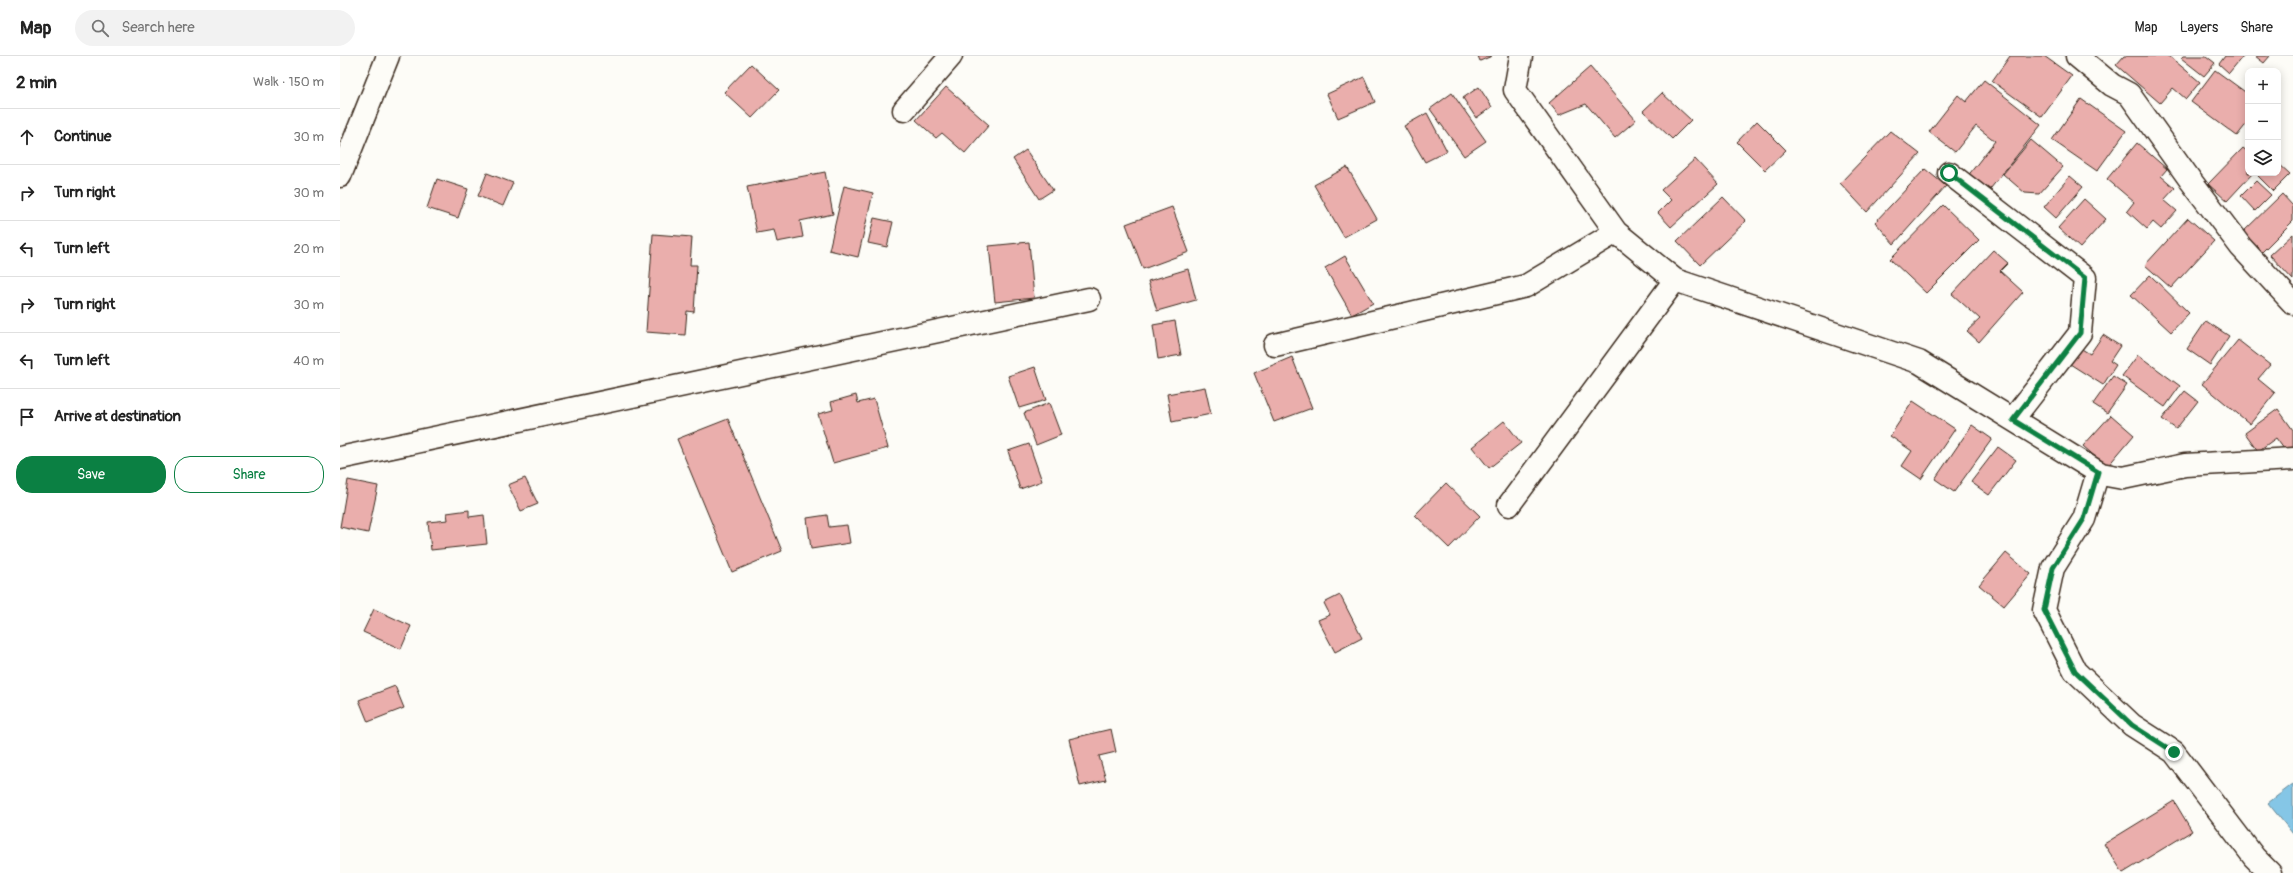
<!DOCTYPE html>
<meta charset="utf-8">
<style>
body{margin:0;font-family:Pangolin,sans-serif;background:#f2f2f2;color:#222}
.controls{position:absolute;right:12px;top:12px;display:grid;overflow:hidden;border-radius:8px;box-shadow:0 2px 10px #0003}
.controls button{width:36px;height:36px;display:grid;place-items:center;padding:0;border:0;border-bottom:1px solid #e0e0e0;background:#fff;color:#222;font:20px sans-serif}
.stop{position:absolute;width:12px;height:12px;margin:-9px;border:3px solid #0b8043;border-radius:50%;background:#fff}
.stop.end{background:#0b8043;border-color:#fff;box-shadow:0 1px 4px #0008}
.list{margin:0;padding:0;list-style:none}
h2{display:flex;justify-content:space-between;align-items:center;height:52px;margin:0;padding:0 16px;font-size:17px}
h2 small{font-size:13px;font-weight:400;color:#767676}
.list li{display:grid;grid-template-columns:26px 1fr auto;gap:12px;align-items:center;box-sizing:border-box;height:56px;padding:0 16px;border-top:1px solid #e0e0e0}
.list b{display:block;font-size:15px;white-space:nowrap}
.list em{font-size:13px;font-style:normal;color:#767676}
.actions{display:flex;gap:8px;padding:12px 16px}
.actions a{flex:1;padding:9px 0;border:1px solid #0b8043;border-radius:16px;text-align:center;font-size:14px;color:#0b8043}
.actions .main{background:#0b8043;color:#fff}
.icon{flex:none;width:22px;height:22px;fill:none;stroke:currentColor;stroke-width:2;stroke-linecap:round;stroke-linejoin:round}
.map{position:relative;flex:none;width:1953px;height:817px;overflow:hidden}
header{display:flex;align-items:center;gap:24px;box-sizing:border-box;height:56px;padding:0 20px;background:#fff;border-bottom:1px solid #e0e0e0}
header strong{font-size:19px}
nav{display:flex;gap:22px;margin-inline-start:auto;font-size:14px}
.search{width:280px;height:36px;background:#f2f2f2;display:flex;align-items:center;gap:10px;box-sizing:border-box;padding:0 14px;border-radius:22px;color:#767676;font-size:15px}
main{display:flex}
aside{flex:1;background:#fff}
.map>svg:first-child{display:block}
</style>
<header>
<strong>Map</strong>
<div class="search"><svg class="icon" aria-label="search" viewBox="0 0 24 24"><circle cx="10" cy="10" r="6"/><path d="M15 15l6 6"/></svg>Search here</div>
<nav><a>Map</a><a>Layers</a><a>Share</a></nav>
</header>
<main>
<aside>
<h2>2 min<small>Walk · 150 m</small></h2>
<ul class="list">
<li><svg class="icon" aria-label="ahead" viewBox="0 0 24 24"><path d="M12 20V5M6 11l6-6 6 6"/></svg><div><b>Continue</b></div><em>30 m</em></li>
<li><svg class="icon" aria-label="right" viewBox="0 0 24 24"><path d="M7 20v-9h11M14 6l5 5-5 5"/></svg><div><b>Turn right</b></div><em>30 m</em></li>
<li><svg class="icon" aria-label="left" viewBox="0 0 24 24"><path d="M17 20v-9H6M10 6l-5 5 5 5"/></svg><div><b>Turn left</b></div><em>20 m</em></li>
<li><svg class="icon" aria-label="right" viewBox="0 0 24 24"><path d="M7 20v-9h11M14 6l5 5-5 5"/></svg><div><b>Turn right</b></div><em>30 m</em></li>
<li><svg class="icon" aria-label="left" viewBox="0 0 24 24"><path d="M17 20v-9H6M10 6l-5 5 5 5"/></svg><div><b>Turn left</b></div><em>40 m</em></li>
<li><svg class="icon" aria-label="arrive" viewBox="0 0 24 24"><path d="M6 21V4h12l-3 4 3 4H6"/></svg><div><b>Arrive at destination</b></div></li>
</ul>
<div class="actions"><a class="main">Save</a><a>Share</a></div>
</aside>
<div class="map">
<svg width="1953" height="817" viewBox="0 0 1953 817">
<rect width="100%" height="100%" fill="#fdfcf7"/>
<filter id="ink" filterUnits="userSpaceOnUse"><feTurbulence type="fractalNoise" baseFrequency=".025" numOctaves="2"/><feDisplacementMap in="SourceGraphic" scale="8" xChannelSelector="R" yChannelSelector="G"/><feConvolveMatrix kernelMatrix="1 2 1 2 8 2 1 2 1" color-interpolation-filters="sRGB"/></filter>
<g filter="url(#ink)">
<path fill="#85c6e6" stroke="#678896" d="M1953,728V778L1928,747Z"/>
<path fill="#eaaeac" stroke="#3b2a1e" d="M1138,0H1152L1140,5Z
M1670,0H1704L1732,20L1702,61L1652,25Z
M1784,0H1829L1860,26L1846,43L1833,32L1820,47L1776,9Z
M1843,0H1866L1875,7L1864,20L1841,2Z
M1885,0H1903L1889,17L1879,8Z
M1915,0H1930L1924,7Z
M411,8L439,34L412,62L384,36Z
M1250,11L1296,64L1275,82L1246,48L1219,59L1209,47Z
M1875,14L1908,38V66L1897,80L1851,46Z
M1024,21L1035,46L998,62L987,38Z
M1644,24L1701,69L1647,137L1627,121L1655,85L1636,70L1615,96L1589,76L1618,39L1626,46Z
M606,31L649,69L625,97L602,77L596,82L576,64Z
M1139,31L1152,51L1136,62L1123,42Z
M1112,37L1146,85L1124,100L1090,53Z
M1322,37L1351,64L1332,83L1303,55Z
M1741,43L1786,75L1757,115L1712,84Z
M1087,57L1107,95L1085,106L1064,70Z
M1417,65L1446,94L1425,114L1397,86Z
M1550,75L1580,98L1527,156L1500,127Z
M1691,84L1723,111L1699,138L1685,137L1663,118Z
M1797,87L1827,113L1821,120L1835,132L1824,144L1837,155L1821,173L1813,166L1807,173L1787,155L1794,146L1767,123Z
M1903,92L1908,96V117H1913L1887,145L1868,128Z
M686,94L713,134L699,143L673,103Z
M1355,103L1378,128L1331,171L1318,157L1331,144L1321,134Z
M1938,107L1950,118L1933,135L1918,120L1921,117H1938Z
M1007,111L1037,163L1004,181L974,129Z
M1585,113L1606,130L1554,188L1535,166Z
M485,116L493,158L460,165L463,181L437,186L434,174L417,177L407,131Z
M147,117L173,127L163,150L138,140Z
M1730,120L1743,131L1716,162L1704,151Z
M97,123L128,133L118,162L87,152Z
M1916,125L1931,139L1915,155L1901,140Z
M504,130L533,137L518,201L489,194Z
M1942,138L1953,150V165L1921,197L1902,177Z
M1383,141L1406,165L1360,209L1337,185Z
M1744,143L1766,163L1740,192L1718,172Z
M1603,149L1639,184L1586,237L1550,203Z
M832,151L849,196L803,213L786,168Z
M534,162L553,166L547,191L528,187Z
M1848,162L1874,185L1831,232L1805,209Z
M313,178L352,181L350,209H357L354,256L347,255L345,279L306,276Z
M1953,178V224L1930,199Z
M689,186L694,242L655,246L649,190Z
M1653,194L1668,207L1660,215L1683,236L1639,286L1627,275L1640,263L1612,238Z
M1005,200L1033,247L1012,259L985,212Z
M848,213L856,244L817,255L808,225Z
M1810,219L1849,257L1831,276L1791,239Z
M835,265L841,299L818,303L813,269Z
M1866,265L1889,280L1870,309L1847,293Z
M1763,279L1780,290L1770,305L1776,309L1763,329L1730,308L1740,292L1750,298Z
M1898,284L1930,309L1918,323L1935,337L1910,368L1862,328Z
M1798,299L1840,330L1825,351L1782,320Z
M952,301L972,352L934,366L914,317Z
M695,311L706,344L679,352L668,320Z
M1773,320L1787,329L1767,357L1753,348Z
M865,331L871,358L832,366L827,338Z
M1845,335L1858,345L1836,373L1822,363Z
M516,339L518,347L534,343L548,392L493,407L478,358L493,354L491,346Z
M1573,345L1615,373L1581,423L1562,410L1572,395L1550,380Z
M709,347L721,379L696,389L684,357Z
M1938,353L1953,374V393L1947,397L1936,382L1918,395L1905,377Z
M1771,359L1794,379L1767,411L1743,390Z
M388,363L442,495L392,516L337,383Z
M1164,365L1181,387L1149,412L1132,391Z
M1632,369L1652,383L1614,436L1595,423Z
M689,388L702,425L680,433L668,395Z
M1658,391L1676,404L1649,439L1631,426Z
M185,422L198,448L181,455L168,429Z
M8,424L38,430L28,477L0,471Z
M1106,427L1140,460L1109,492L1075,459Z
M129,454V461L144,459L147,488L91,494L88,466L108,464L107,457Z
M487,459L489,471L507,469L510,487L471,493L467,462Z
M1666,497L1691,518L1664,550L1639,529Z
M1000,539L1022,582L995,596L978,564L990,559L984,547Z
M34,553L71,570L61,593L23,576Z
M55,630L64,652L28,666L19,644Z
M771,673L776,696L759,700L766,724L740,730L729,683Z
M1834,745L1852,775L1783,817L1764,788Z"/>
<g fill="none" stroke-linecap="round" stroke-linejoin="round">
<defs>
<path id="minor" d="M1181,0L1175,34L1276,176L1335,224L1579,306L1761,418L1783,422L1845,409L1953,403
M1737,0L1772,29L1789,38L1851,125L1901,191L1953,247
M564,54L611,0
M1609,117L1745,222L1740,277L1673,363
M0,120L48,0
M935,289L1186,230L1276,176
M0,402L749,243
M1758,416L1744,463L1713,512L1704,554L1735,615L1792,669L1834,696L1914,801L1930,817
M1169,449L1335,224"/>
</defs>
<use href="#minor" stroke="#3b2a1e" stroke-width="25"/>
<use href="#minor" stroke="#fdfcf7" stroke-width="22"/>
</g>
</g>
<g fill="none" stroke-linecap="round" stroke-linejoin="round" filter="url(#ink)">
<path stroke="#0b8043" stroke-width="5" d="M1609,117L1745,222L1740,277L1673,364L1758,416L1744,463L1713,512L1704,554L1735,615L1792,669L1834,696"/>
</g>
</svg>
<div class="controls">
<button>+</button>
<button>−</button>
<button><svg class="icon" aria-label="layers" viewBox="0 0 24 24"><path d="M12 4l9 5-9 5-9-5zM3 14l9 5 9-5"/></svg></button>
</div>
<div class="stop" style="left:1609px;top:117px"></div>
<div class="stop end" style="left:1834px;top:696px"></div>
</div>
</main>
